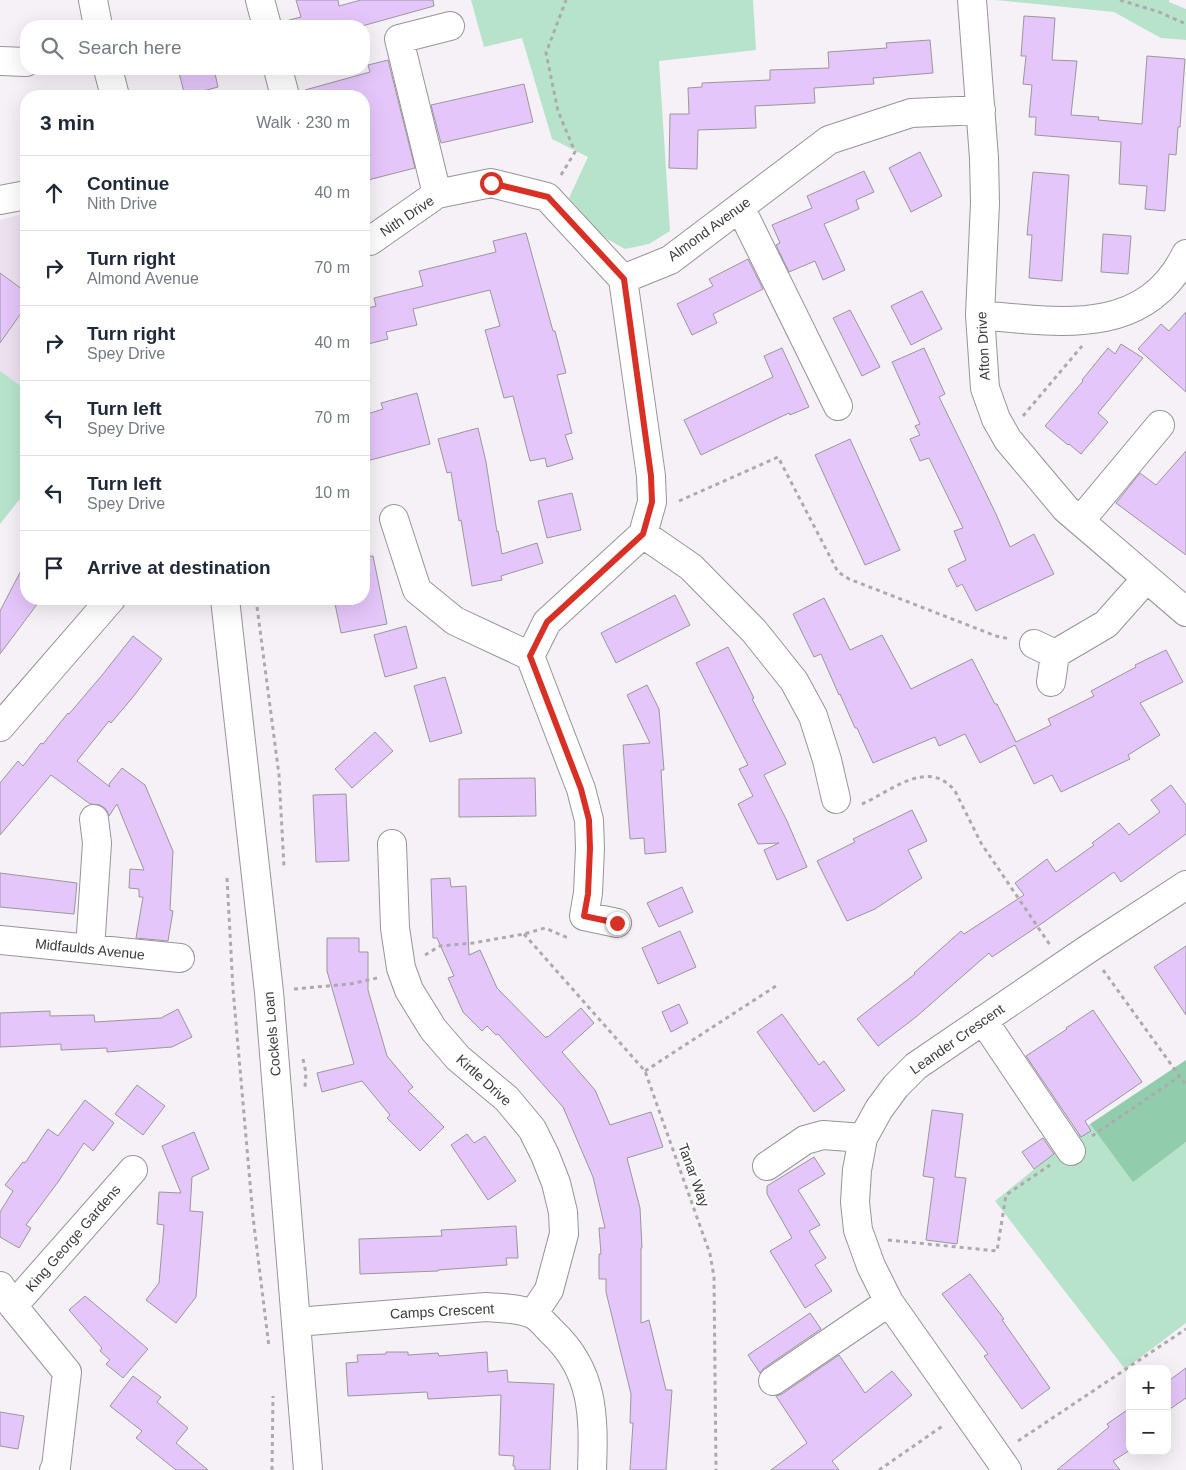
<!DOCTYPE html>
<meta charset="utf-8">
<style>
body{margin:0;font-family:Helvetica,sans-serif;background:#f2f2f3;color:#1f2937}
.controls{position:absolute;right:15px;bottom:15px;display:grid;overflow:hidden;border-radius:10px;box-shadow:0 5px 20px #0002}
.controls button{width:45px;height:45px;display:grid;place-items:center;padding:0;border:0;border-bottom:1px solid #e0e1e3;background:#fff;color:#1f2937;font:25px sans-serif}
.stop{position:absolute;width:15px;height:15px;margin:-11px;border:4px solid #d93025;border-radius:50%;background:#fff}
.stop.end{background:#d93025;border-color:#fff;box-shadow:0 1px 5px #0008}
.list{margin:0;padding:0;list-style:none}
h2{display:flex;justify-content:space-between;align-items:center;height:65px;margin:0;padding:0 20px;font-size:21px}
h2 small{font-size:16px;font-weight:400;color:#747a83}
.list li{display:grid;grid-template-columns:32px 1fr auto;gap:15px;align-items:center;box-sizing:border-box;height:75px;padding:0 20px;border-top:1px solid #e0e1e3}
.list b{display:block;font-size:19px;white-space:nowrap}
.list p{margin:0;font-size:16px;white-space:nowrap;color:#747a83}
.list em{font-size:16px;font-style:normal;color:#747a83}
.icon{flex:none;width:28px;height:28px;fill:none;stroke:currentColor;stroke-width:2;stroke-linecap:round;stroke-linejoin:round}
.map{position:relative;flex:none;width:1186px;height:1470px;overflow:hidden}
.search{position:absolute;background:#fff;box-shadow:0 5px 20px #0002;left:20px;top:20px;width:350px;height:55px;display:flex;align-items:center;gap:12px;box-sizing:border-box;padding:0 18px;border-radius:20px;color:#747a83;font-size:19px}
.panel{position:absolute;background:#fff;box-shadow:0 5px 20px #0002;left:20px;top:90px;width:350px;height:515px;border-radius:20px}
.map>svg:first-child{display:block}
</style>
<div class="map">
<svg width="1186" height="1470" viewBox="0 0 1186 1470">
<rect width="100%" height="100%" fill="#f5f1f7"/>
<path fill="#ece2ef" d="M26,213V491L0,524V220Z"/>
<path fill="#b8e3cb" d="M471,0H753L756,50L659,61L670,231L649,244L625,249L602,236L569,198L588,157L552,139L522,38L484,47Z
M995,0H1169V2L1186,9V40L1161,38L1114,12Z
M0,371L26,390V491L0,524Z
M1090,1124L1133,1181L1186,1142V1323L1125,1369L995,1201Z"/>
<path fill="#91cdad" d="M1186,1060V1142L1133,1182L1090,1124Z"/>
<path fill="#e5c6fa" stroke="#9a979d" d="M296,0H338L339,6L361,0H433L434,6L362,26H290L289,20L301,17Z
M1024,16L1055,18L1052,60L1077,61L1071,115L1099,117L1098,120L1142,124L1147,56L1185,59L1180,127H1178L1176,155L1169,154L1165,211L1145,209L1147,186L1119,184L1121,142L1035,135L1036,117H1029L1032,85L1023,84L1026,56H1021Z
M930,40L933,73L873,78L874,84L814,88L815,103L755,106L756,128L698,130L697,169L669,168L670,114H689L688,88L702,87V83L770,80V70L829,68L828,52L887,48L886,43Z
M388,60L415,168L364,181V96H306L305,90L370,72L368,65Z
M178,69H214L218,87L185,96Z
M524,84L533,122L441,143L431,105Z
M920,152L942,196L911,212L889,168Z
M864,171L874,192L856,200L859,209L824,224L845,270L823,280L815,261L789,272L776,245L780,243L772,225L812,208L807,196Z
M1033,172L1069,175L1062,281L1029,278L1032,235H1027Z
M526,233L553,331H555L566,373L557,375L572,433L565,435L573,459L547,467L545,458L530,461L513,396L504,398L485,330L500,326L490,290L413,309L417,325L386,332L388,339L364,345V309L376,306L374,298L423,286L419,271L496,252L493,241Z
M1103,234L1131,236L1128,274L1101,272Z
M748,259L763,289L713,314L717,323L692,335L677,304L713,286L709,279Z
M0,273L26,292V306L0,343Z
M922,291L942,329L911,345L891,306Z
M850,310L880,367L862,376L833,318Z
M1186,312V392L1138,349L1161,324L1169,331Z
M1121,344L1143,358L1098,413L1108,422L1081,454L1069,444L1068,445L1045,426L1083,381L1082,380L1108,348L1115,354Z
M782,348L809,407L790,415L789,413L701,455L684,420L773,377L764,356Z
M924,348L945,394L939,397L996,514L1010,547L1034,534L1054,574L976,611L962,584L957,587L948,569L966,560L954,531L963,528L929,458L920,461L910,439L920,435L915,426L920,424L892,362Z
M417,393L430,444L367,461L364,449V415L383,409L381,403Z
M478,428L486,462L497,532L498,531L502,554L537,543L543,563L501,576L502,580L472,586L461,520L459,521L451,472L447,473L438,439Z
M850,439L900,550L865,565L815,455Z
M1186,451V555L1116,503L1140,473L1156,485Z
M572,493L581,530L547,538L538,501Z
M373,556L387,624L341,633L334,599H364V557Z
M26,561V599H41L0,654V611Z
M675,595L690,625L616,663L601,633Z
M824,598L850,650L882,635L911,689L972,659L995,704H997L1016,742L1051,725L1048,719L1094,696L1091,691L1136,667L1135,665L1166,650L1183,682L1140,703L1160,735L1128,755L1130,759L1061,792L1052,775L1034,784L1015,745L980,763L965,734L939,746L935,737L873,763L857,728H855L840,694L839,695L821,654L814,657L793,614Z
M406,626L417,668L385,677L374,635Z
M133,636L162,659L133,697L111,723L109,721L77,761L110,787L109,784L122,768L145,785L173,851L170,910L173,911L168,941L136,938L143,897H139V889L129,888L130,869L144,870L117,804L109,816L106,809L100,805L90,804L51,775L0,835V783L18,761L23,766L41,743L43,744L68,713L69,714L103,674Z
M728,647L754,698L752,699L786,764L764,775L787,821L807,867L777,880L764,850L779,843L758,844L738,804L753,796L739,769L748,765L696,663Z
M445,677L462,733L430,742L414,686Z
M647,685L659,709L664,770H661L666,852L645,854L644,838L630,839L623,745L650,743L627,695Z
M375,732L393,751L352,788L335,769Z
M535,778L536,816L459,817V779Z
M1171,785L1186,805V834L1121,882L1114,872L1044,922L992,957L989,953L916,1017L878,1046L857,1019L915,974L914,973L961,931L964,934L1024,895L1015,883L1047,859L1056,872L1094,845L1092,843L1119,823L1129,835L1160,812L1151,800Z
M346,794L349,861L316,862L313,795Z
M912,810L927,841L908,850L922,878L875,909L847,921L817,861L855,842L853,839Z
M0,873L77,883L74,914L0,907Z
M450,878L451,887L466,886L469,955L480,950L497,988L546,1038L547,1036L548,1037L581,1008L594,1023L562,1052L595,1090L610,1125L651,1112L663,1147L627,1158L640,1208L642,1248H641V1323L649,1320L666,1390H672L666,1470H630L633,1423H630L631,1394L606,1292V1279H599V1254H601L599,1228H605L593,1177L563,1107L498,1034L496,1035L487,1026L482,1031L463,1012L448,978L454,976L437,938H433L431,879Z
M682,887L693,912L659,927L647,903Z
M680,931L696,967L658,984L642,948Z
M327,938H359V952H368V990L387,1056L413,1087L408,1091L444,1127L420,1151L387,1118L390,1115L362,1081L322,1092L317,1073L354,1064L327,971Z
M1186,946V1015L1154,967Z
M679,1004L688,1023L671,1032L662,1012Z
M178,1009L192,1037L172,1047L107,1052V1048L61,1050V1044L0,1047V1013L50,1011V1016L94,1015L95,1022L161,1018Z
M1093,1010L1142,1082L1085,1121L1091,1131L1081,1137L1026,1056L1067,1029L1066,1028Z
M782,1014L819,1065L824,1061L845,1090L814,1112L757,1032Z
M137,1085L165,1106L143,1135L115,1114Z
M85,1100L114,1123L93,1151L84,1143L58,1182L26,1225L31,1228L19,1248L0,1237V1212L13,1191L5,1185L23,1162L25,1163L48,1129L58,1136Z
M932,1110L963,1114L955,1177L966,1178L957,1244L926,1240L934,1178L923,1176Z
M194,1132L209,1169L192,1177L190,1211L203,1212L196,1297L176,1323L146,1300L159,1283L164,1225L157,1224L159,1192L181,1193L162,1146Z
M467,1134L474,1143L485,1136L516,1181L488,1200L451,1145Z
M1043,1138L1054,1154L1034,1169L1022,1152Z
M814,1157L825,1174L798,1190L820,1225L809,1231L826,1258L815,1265L832,1291L805,1308L770,1251L792,1238L767,1194V1186Z
M516,1226L518,1258H506L507,1265L438,1270V1271L360,1274L359,1239L442,1236L441,1230Z
M970,1274L1004,1319L1002,1320L1050,1388L1022,1409L984,1356L988,1354L942,1294Z
M85,1296L148,1349L123,1378L106,1364L110,1360L100,1351L102,1348L69,1310Z
M810,1313L821,1329L764,1368L760,1373L748,1355Z
M386,1352H408V1355L438,1353L439,1356L487,1352L488,1372L507,1370L508,1382L554,1384L550,1470H515V1466H513L514,1456L499,1455L501,1395L428,1399L427,1392L348,1396L346,1363L358,1362L357,1355L386,1354Z
M839,1355L865,1393L892,1371L912,1395L832,1461L839,1470H771L807,1443L776,1396L782,1394Z
M1186,1368V1398L1167,1411V1382Z
M133,1376L161,1397L157,1402L188,1428L176,1443L208,1470H176L136,1438L142,1431L110,1406Z
M1130,1408V1450L1113,1461L1120,1470H1057L1109,1427L1107,1424Z
M0,1412L24,1416L18,1449L0,1446Z"/>
<g fill="none" stroke-linecap="round" stroke-linejoin="round">
<defs>
<path id="minor" d="M93,0L98,26
M260,0L267,26
M972,0L984,158L985,203L980,315L985,388L996,419L1008,440L1066,509L1186,612
M1,61L26,62
M108,69L115,96
M278,69L285,96
M437,194L399,39L450,26
M0,200L26,195
M740,207L838,406
M364,241H370L437,194L491,183L547,197L623,279
M980,315C1057,322 1145,338 1186,254
M394,519L417,590L455,621L530,656
M1080,521L1160,425
M225,599L269,992L308,1470
M1034,644L1055,654L1106,624L1146,579
M1051,682L1055,654
M0,727L111,599
M836,799L827,760L813,716L794,681L754,631L691,567L643,534L652,502L651,476L623,279L670,260L829,140L911,113L981,110
M392,844L395,928L401,968L409,990L433,1029L458,1058L507,1099L532,1129L545,1155L556,1183L563,1212L564,1234L549,1290L533,1314
M617,923L584,916L588,893L590,848L589,820L581,789L530,656L547,622L643,534
M0,940L180,958
M90,949L97,843L94,819
M983,1020L1071,1151
M767,1166L805,1140L823,1135L863,1138
M0,1286L13,1306L67,1372L56,1467L54,1470
M13,1306L133,1170
M296,1322L486,1307C501,1308 518,1308 532,1314C539,1317 546,1326 552,1332C594,1371 594,1416 592,1470
M773,1381L889,1302
M1007,1470L889,1302L871,1266L858,1230L855,1202L857,1170L863,1138L879,1109L896,1086L916,1066L1088,949L1186,885"/>
</defs>
<use href="#minor" stroke="#98949a" stroke-width="30"/>
<path stroke="#adaaae" stroke-width="3" stroke-dasharray="4 4" stroke-linecap="butt" d="M1120,0L1159,12L1186,24
M561,175L575,152L558,111L546,53L566,0
M1023,416L1082,346
M679,501L778,457L838,572L849,579L996,636L1010,639
M256,599L279,775L284,867
M862,804C890,792 928,757 955,791L981,843L1050,945
M227,878L233,989L253,1217L269,1347
M524,934L645,1071L710,1254L714,1277L716,1470
M425,955L440,946L473,943L524,934L545,928L568,938
M1103,970L1186,1085
M294,989L350,984L377,978
M303,1059L306,1073L305,1087
M645,1071L779,984
M1092,1136L1180,1076
M888,1240L997,1251L1006,1195L1050,1165
M1018,1441L1186,1329
M272,1470L273,1396
M879,1470L944,1425"/>
<use href="#minor" stroke="#fff" stroke-width="28"/>
</g>
<g fill="none" stroke-linecap="round" stroke-linejoin="round">
<path stroke="#d93025" stroke-width="6" d="M491,183L548,197L624,279L651,476L652,502L643,534L547,622L530,656L581,789L589,820L590,848L588,894L584,916L617,923"/>
</g>
<g text-anchor="middle" dominant-baseline="central" stroke-width="4" stroke-linejoin="round" paint-order="stroke">
<g font-size="14" fill="#3c3a3c" stroke="#fff">
<text transform="translate(407 216) rotate(-34)">Nith Drive</text>
<text transform="translate(709 229) rotate(-36)">Almond Avenue</text>
<text transform="translate(983 346) rotate(-93)">Afton Drive</text>
<text transform="translate(90 949) rotate(6)">Midfaulds Avenue</text>
<text transform="translate(272 1034) rotate(-95)">Cockels Loan</text>
<text transform="translate(957 1039) rotate(-35)">Leander Crescent</text>
<text transform="translate(484 1080) rotate(42)">Kirtle Drive</text>
<text transform="translate(694 1175) rotate(70)">Tanar Way</text>
<text transform="translate(73 1238) rotate(-49)">King George Gardens</text>
<text transform="translate(442 1311) rotate(-3)">Camps Crescent</text>
</g>
</g>
</svg>
<div class="controls">
<button>+</button>
<button>−</button>
</div>
<div class="stop" style="left:491px;top:183px"></div>
<div class="stop end" style="left:617px;top:923px"></div>
<div class="search"><svg class="icon" aria-label="search" viewBox="0 0 24 24"><circle cx="10" cy="10" r="6"/><path d="M15 15l6 6"/></svg>Search here</div>
<section class="panel">
<h2>3 min<small>Walk · 230 m</small></h2>
<ul class="list">
<li><svg class="icon" aria-label="ahead" viewBox="0 0 24 24"><path d="M12 20V5M6 11l6-6 6 6"/></svg><div><b>Continue</b><p>Nith Drive</p></div><em>40 m</em></li>
<li><svg class="icon" aria-label="right" viewBox="0 0 24 24"><path d="M7 20v-9h11M14 6l5 5-5 5"/></svg><div><b>Turn right</b><p>Almond Avenue</p></div><em>70 m</em></li>
<li><svg class="icon" aria-label="right" viewBox="0 0 24 24"><path d="M7 20v-9h11M14 6l5 5-5 5"/></svg><div><b>Turn right</b><p>Spey Drive</p></div><em>40 m</em></li>
<li><svg class="icon" aria-label="left" viewBox="0 0 24 24"><path d="M17 20v-9H6M10 6l-5 5 5 5"/></svg><div><b>Turn left</b><p>Spey Drive</p></div><em>70 m</em></li>
<li><svg class="icon" aria-label="left" viewBox="0 0 24 24"><path d="M17 20v-9H6M10 6l-5 5 5 5"/></svg><div><b>Turn left</b><p>Spey Drive</p></div><em>10 m</em></li>
<li><svg class="icon" aria-label="arrive" viewBox="0 0 24 24"><path d="M6 21V4h12l-3 4 3 4H6"/></svg><div><b>Arrive at destination</b></div></li>
</ul>
</section>
</div>
